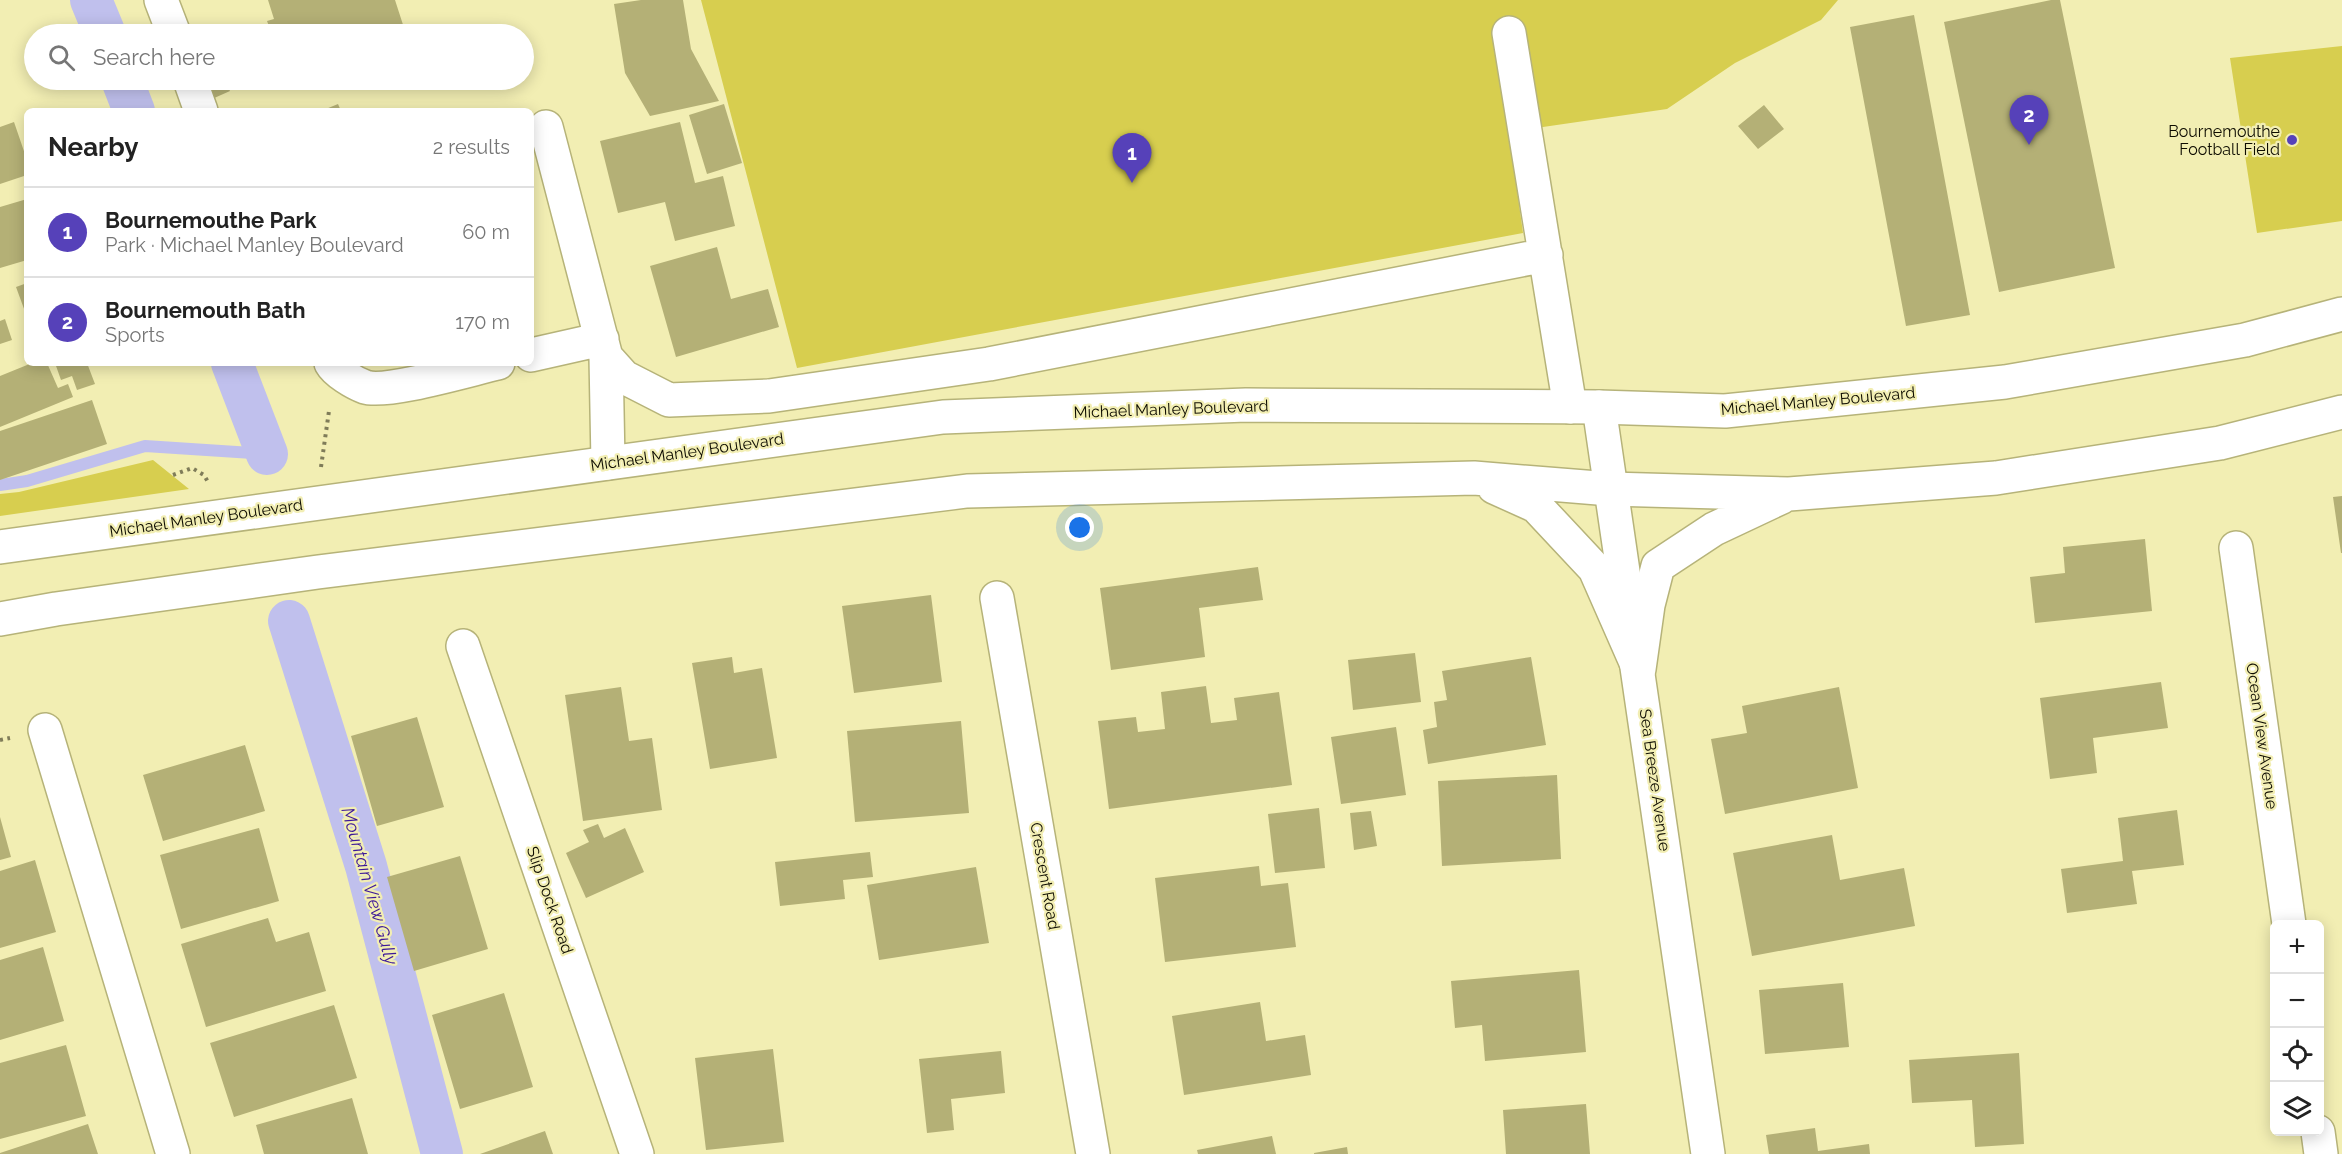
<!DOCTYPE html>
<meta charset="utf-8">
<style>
body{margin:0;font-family:Raleway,sans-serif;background:#f2f2f2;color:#222}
.controls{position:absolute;right:18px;bottom:18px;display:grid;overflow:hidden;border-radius:9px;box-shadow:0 3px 15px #0003}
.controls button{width:54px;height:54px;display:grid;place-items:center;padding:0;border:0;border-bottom:2px solid #e0e0e0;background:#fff;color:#222;font:30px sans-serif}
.you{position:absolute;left:1080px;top:528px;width:21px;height:21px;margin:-15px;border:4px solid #fff;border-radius:50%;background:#1a73e8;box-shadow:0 0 0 9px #1a73e833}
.badge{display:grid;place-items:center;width:39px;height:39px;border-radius:50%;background:#5641b9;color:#fff;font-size:20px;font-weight:700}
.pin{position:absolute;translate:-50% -50px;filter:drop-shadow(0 2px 3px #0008)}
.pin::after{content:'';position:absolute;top:32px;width:21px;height:18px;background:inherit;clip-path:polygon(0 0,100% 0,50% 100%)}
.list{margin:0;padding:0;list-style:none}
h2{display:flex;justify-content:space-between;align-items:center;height:78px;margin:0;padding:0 24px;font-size:26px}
h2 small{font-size:20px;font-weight:400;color:#767676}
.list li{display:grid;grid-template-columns:39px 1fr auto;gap:18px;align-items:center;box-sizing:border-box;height:90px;padding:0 24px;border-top:2px solid #e0e0e0}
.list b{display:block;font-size:22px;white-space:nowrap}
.list p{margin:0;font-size:20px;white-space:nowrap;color:#767676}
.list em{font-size:20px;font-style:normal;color:#767676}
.icon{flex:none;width:33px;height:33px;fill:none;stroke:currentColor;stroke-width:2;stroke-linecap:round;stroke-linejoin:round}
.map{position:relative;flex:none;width:2342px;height:1154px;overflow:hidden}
.search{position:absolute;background:#fff;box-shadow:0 3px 15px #0003;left:24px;top:24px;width:510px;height:66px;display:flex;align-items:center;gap:15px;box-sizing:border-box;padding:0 21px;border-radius:33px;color:#767676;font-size:22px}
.panel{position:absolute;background:#fff;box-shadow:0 3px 15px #0003;left:24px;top:108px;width:510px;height:258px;border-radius:9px}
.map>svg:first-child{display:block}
</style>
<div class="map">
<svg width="2342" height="1154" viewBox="0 0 2342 1154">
<rect width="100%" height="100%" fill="#f2eeb3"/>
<path fill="#d7ce4f" d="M701,0H1838L1821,20L1735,63L1667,109L1509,132L1523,233L797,368Z
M2342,46V221L2257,233L2230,58Z
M153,460L189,489L0,516V494L19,492Z"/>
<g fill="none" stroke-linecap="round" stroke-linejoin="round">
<path stroke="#c0c0ed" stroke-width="12" d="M0,485L27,481L145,446L267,454"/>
<path stroke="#c0c0ed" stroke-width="42" d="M91,0L105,34
M122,80L134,111
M232,363L267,454
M289,621L366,866L442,1154"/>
</g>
<path fill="#b4b076" d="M268,0H395L406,34H272L267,21L274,19Z
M641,0H683L691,49L719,101L650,116L625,73L614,4Z
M2051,0H2060L2115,268L1999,292L1944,22Z
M1914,15L1970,315L1906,326L1850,27Z
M203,80H224L230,91L212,99Z
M338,104L341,111H321Z
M724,104L742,163L707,174L689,115Z
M1764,105L1784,129L1758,149L1738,126Z
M14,122L27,160V175L0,184V127Z
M680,122L695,183L723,176L735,226L675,241L665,202L618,213L600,141Z
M27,199V260L0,268V207Z
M717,247L731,299L768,289L779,327L676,357L650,266Z
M27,283V317L16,287Z
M5,319L12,340L0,344V321Z
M32,363H47L58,388L68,384L73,397L0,427V376Z
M55,363H87L95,384L77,390L72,376L61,380Z
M92,400L107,444L0,480V431Z
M2342,496V553H2341L2333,497Z
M2145,539L2152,611L2035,623L2030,577L2065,573L2063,547Z
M1258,567L1263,600L1199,608L1205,657L1111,670L1100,588Z
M931,595L942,682L854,693L842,606Z
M1415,653L1421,702L1353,710L1348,660Z
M732,657L734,673L762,668L777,758L710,769L692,663Z
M1531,657L1546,745L1428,764L1423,730L1437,727L1434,702L1447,700L1442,671Z
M2161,682L2168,728L2093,738L2097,773L2050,779L2040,698Z
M1206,686L1211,723L1237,720L1234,698L1279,692L1292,785L1109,809L1098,721L1136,717L1138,732L1165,729L1161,692Z
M621,687L629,741L652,738L662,810L583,821L565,695Z
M1839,687L1858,788L1725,814L1711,739L1747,733L1742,706Z
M417,717L444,807L377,826L351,736Z
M961,721L969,813L855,822L847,731Z
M1396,727L1406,795L1341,804L1331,737Z
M245,745L265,811L163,841L143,775Z
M1557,775L1561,859L1442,866L1438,781Z
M1319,808L1325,868L1275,873L1268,814Z
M2177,810L2184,865L2132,871L2137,904L2067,913L2061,869L2123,861L2118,818Z
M1371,811L1377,846L1354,850L1350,813Z
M0,817L11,857L0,860Z
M598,824L604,838L625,828L644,872L586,898L566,853L589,842L583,830Z
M259,828L279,901L181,929L160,855Z
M1832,835L1840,880L1904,868L1915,926L1752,956L1733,853Z
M870,852L873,877L843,880L845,899L780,906L775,862Z
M460,856L488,949L414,971L387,877Z
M35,860L56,932L0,948V871Z
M1259,866L1261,886L1288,883L1296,947L1165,962L1155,878Z
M976,867L989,943L879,960L867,885Z
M268,918L276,942L309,932L326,991L206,1027L181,944Z
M43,947L64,1021L0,1040V960Z
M1579,970L1586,1052L1485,1061L1482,1025L1455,1028L1451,981Z
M1843,983L1849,1047L1765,1054L1759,990Z
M504,993L533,1087L460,1109L432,1015Z
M1260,1002L1266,1041L1305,1035L1311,1075L1184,1095L1172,1016Z
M334,1005L357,1078L234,1117L210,1043Z
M66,1045L86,1116L0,1139V1063Z
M773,1049L784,1142L706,1150L695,1058Z
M1001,1051L1005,1093L951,1099L954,1130L927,1133L919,1059Z
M2019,1053L2024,1144L1975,1147L1972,1100L1912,1103L1909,1060Z
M352,1098L368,1154H264L256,1125Z
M1586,1104L1590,1154H1506L1503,1110Z
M88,1124L98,1154H0V1153Z
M1815,1128L1818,1151L1869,1144L1870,1154H1769L1766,1135Z
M545,1131L553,1154H480Z
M1272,1136L1276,1154H1198L1197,1150Z
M1347,1147L1348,1154H1314V1153Z"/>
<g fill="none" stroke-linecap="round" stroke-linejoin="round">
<defs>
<path id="minor" d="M161,0L174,34
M1509,33L1570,407
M190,80L201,111
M546,127L606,357L624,377L669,400L769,396L989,364L1546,255
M531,355L602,339
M606,357L608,463
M331,363C336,372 354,383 365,387C387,394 471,369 498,363
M1599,407L1708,1154
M2236,548L2289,924
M997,598L1093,1154
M463,646L637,1154
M45,730L173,1154
M2318,1132L2321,1154"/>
<path id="highway" d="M1494,487L1536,506L1595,569L1639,669
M0,547L943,417L1246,405L1599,407L1725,411L2005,382L2245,340L2342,314
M0,619L56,609L318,572L967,491L1474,478L1610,489L1789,494L1996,478L2220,443L2342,412
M1639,669L1648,605L1658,566L1714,529L1782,497"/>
</defs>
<use href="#minor" stroke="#b6b379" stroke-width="36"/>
<use href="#highway" stroke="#b6b379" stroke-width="36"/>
<path stroke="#7f7c59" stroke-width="4" stroke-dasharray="3 4.5" stroke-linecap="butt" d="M321,467L329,411
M173,475L192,468L204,475L208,482
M0,740L10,738"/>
<use href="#minor" stroke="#fff" stroke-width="33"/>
<use href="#highway" stroke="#fff" stroke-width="33"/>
</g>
<circle fill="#5641b9" stroke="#f2eeb3" stroke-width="2" cx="2292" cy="140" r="6"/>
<g text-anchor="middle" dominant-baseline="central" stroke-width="4.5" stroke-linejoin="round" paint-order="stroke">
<g font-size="16" fill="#0e0c00" stroke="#f2eeb3" text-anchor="end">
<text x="2280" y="131">Bournemouthe<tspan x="2280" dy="18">Football Field</tspan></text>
</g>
<g font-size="16" fill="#0e0c00" stroke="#f2eeb3">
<text transform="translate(1818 401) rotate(-5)">Michael Manley Boulevard</text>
<text transform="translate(1171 409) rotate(-2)">Michael Manley Boulevard</text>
<text transform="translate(687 452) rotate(-8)">Michael Manley Boulevard</text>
<text transform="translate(206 518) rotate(-8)">Michael Manley Boulevard</text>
<text transform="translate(2262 736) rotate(82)">Ocean View Avenue</text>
<text transform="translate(1655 780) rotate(82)">Sea Breeze Avenue</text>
<text transform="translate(1045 876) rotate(80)">Crescent Road</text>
<text transform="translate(550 900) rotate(71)">Slip Dock Road</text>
</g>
<g font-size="18" font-style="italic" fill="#3c1799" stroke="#f2eeb3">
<text transform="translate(370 886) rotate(74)">Mountain View Gully</text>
</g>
</g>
</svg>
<div class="controls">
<button>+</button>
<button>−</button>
<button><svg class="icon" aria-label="locate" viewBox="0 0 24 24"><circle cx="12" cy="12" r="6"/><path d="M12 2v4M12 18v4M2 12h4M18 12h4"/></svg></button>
<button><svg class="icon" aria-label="layers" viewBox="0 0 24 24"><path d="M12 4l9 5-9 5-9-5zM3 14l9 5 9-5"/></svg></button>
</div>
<div class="you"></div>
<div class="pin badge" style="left:1132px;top:183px">1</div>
<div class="pin badge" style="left:2029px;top:145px">2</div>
<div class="search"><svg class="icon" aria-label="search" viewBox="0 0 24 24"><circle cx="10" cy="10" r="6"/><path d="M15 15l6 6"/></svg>Search here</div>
<section class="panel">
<h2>Nearby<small>2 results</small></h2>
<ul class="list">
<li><span class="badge">1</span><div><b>Bournemouthe Park</b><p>Park · Michael Manley Boulevard</p></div><em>60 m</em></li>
<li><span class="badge">2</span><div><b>Bournemouth Bath</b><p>Sports</p></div><em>170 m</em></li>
</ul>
</section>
</div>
